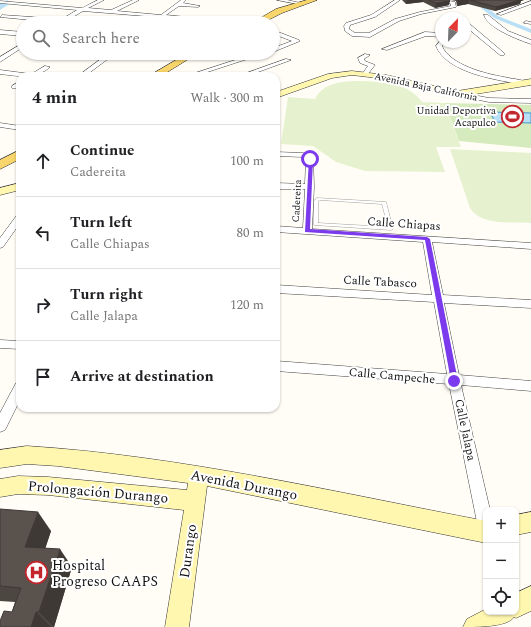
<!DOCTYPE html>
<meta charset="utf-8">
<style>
body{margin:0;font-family:Spectral,serif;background:#f6f6f6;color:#202124}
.controls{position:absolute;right:12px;bottom:12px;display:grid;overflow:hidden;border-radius:8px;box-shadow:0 1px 3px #0004}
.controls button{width:36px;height:36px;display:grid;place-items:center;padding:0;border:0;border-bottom:1px solid #e0e0e0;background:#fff;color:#202124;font:20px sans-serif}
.compass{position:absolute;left:435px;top:12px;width:36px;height:36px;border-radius:50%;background:#fff;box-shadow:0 1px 3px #0004;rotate:23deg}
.stop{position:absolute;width:12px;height:12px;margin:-9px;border:3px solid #7c3aed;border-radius:50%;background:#fff}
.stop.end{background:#7c3aed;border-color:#fff;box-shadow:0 1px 4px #0008}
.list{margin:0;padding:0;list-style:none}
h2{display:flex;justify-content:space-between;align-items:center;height:52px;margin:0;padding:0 16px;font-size:17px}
h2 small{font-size:13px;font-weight:400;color:#757577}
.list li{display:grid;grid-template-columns:26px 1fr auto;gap:12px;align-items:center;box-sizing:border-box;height:72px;padding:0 16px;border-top:1px solid #e0e0e0}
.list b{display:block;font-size:15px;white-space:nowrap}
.list p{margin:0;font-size:13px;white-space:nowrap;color:#757577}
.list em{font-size:13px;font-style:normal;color:#757577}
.icon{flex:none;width:22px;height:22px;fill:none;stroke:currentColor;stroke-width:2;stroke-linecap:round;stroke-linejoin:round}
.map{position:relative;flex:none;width:531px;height:627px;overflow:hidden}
.search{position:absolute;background:#fff;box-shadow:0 1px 3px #0004;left:16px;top:16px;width:264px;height:44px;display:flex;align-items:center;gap:10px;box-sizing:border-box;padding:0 14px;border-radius:22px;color:#757577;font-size:15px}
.panel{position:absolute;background:#fff;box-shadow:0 1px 3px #0004;left:16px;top:72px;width:264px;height:340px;border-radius:12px}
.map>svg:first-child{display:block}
</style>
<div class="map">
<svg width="531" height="627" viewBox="0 0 531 627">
<rect width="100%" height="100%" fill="#fffdf5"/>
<path fill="#d5ebbd" d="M445,103L531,105V148L459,141Z"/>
<path fill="#e6f2cf" d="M364,81C384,82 410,84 422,102L445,103L461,147H436L445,172L365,171L336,162L313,146L281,144L288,97L315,99C324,81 346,81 364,81Z
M450,149L531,153V223C513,222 481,226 470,208Z"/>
<path fill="#b9e0f7" stroke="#3f96cf" d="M490,112L531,113V123L495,122Z"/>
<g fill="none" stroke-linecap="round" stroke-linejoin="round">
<path fill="#b9e0f7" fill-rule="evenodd" d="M489,0H494L486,7L498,16L531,29V33L494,18L481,8V6Z"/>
<path fill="#b9e0f7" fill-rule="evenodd" d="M7,0L11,3L0,10V3Z"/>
<defs>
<path id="service" d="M317,198L386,202L393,229L391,230L314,225V201ZM320,200L382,204L388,227L318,223V201Z"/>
<path id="minor" d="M98,0H104L88,8L111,10L133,0H139L117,11L161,15L181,0H186L183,3L200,6L198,7L179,6L166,15L236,22L238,23H219L163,18L156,23H151L157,17L83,11L63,23L0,17L2,15L62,19L77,10L0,3V1L82,8Z
M277,0H287L305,4L303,5Z
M395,0H400L375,17L350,25L349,29L355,33H369L395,19L420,12L451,6V4L443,0L455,2L456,7L421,14L399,21L370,37L352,36L345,31L344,26L346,23L371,15Z
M531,1V4L501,15L497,14Z
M484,15H488L508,31L531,40V44C519,40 487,28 484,15Z
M465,20L504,53V55H500L466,27Z
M526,21L531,22V24L524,23Z
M273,30L299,40L300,41L273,52V48L292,41L273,34Z
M425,32L441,33V37L426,36L387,50L382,49Z
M440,41L445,42L442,46C450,65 486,74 504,77C511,79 522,79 528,83L525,85C499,80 447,74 436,46Z
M23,43V47L0,62V57Z
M109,53H116L85,76H78Z
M257,53H266L195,76H186Z
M365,54L370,55L364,59L365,61L375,65L367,75L365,76L362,74L368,66L360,63L358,58Z
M286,59L291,60L247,76H238Z
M45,66L50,67C35,80 18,76 0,74V70L31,74Z
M20,81V86L16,88H12V86Z
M457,92L489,98L531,99V103L489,102L455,95L454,94Z
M0,123L20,126V130L0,127Z
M276,152L303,153L313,156L314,187L312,229L531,243V249L432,242L443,295L531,300V308L444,303L459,375L531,381V391L461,385L490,510H486V535L481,532L478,527L449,384L276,371V361L447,374L434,302L276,293V285L432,295L423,242L276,232V226L303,228L305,189H276V183L305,184L306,159L303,157L276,156Z
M20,214V223L3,247L0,248V238L17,215Z
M0,340L20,341V349L0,348Z
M20,382V400L5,430L0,432V413L16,383Z"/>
<path id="tertiary" d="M0,30L23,32V36L0,34Z"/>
<path id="secondary" d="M352,71L386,75L457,91L531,79V85L457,97L386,79L352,75L332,78L276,98V92L328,74Z
M20,183V190L0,195V188Z
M27,446C182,456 334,492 486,521V543L207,486L189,627H165L184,510L48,495L18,494L0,497V479L18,476L48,477L187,490L188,483L58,466L27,464L0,468V450Z
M531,512V532L516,535V515Z
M531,586V611L516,618L514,617C508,627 476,627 463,627L467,619L486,609V612H516V593Z"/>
<path id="primary" d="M307,0H317L282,13L262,23H252L276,9Z
M188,53H198L161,76H149Z
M20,150V159L0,169V160Z"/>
</defs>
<use href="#service" stroke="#444" stroke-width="0.5"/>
<use href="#minor" stroke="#444" stroke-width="1"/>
<use href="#tertiary" stroke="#444" stroke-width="1"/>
<use href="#secondary" stroke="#333" stroke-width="1"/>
<use href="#primary" stroke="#222" stroke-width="1"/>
<use href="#service" fill="#fff" fill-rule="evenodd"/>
<use href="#minor" fill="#fff" fill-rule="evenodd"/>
<use href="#tertiary" fill="#fff" fill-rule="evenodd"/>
<use href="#secondary" fill="#fff6b0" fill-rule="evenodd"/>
<use href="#primary" fill="#f9d66b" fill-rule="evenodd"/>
</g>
<path fill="#4d4742" d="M402,0H449V5L435,8L423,2L406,4Z
M451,0H524L521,1L520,4L495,11L468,4L457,6L456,1Z
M0,509L51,531L45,548L72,567L54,627H0L12,612L15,602L0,601Z"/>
<path fill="#3f3936" d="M407,0H423V2L406,4Z
M467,0H469L468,4L457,6L458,1Z
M517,0H524L521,1L520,4L495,11L496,7Z
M450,1L449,5L435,8L436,3Z
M38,512L51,531L40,565L25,547Z
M60,549L72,567L54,627L39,612Z
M36,612L51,627H31Z"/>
<path fill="#5a524d" stroke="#3f3936" d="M428,0H449L450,1L436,3Z
M458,0H467L458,1Z
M470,0H520L496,7Z
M0,509L38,512L25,547L60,549L39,612H36L31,627H0V621L4,611L12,612L21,588L0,586Z"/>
<path fill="#7c3aed" d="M309,158L313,159L310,229L427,237L430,239L458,381L457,383H452L451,381L425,240L305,232Z"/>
<defs>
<symbol id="stadium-ring" viewBox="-11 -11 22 22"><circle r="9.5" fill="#fff" stroke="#c4262e" stroke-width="1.5"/><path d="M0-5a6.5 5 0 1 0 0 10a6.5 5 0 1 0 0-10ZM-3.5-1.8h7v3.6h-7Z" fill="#c4262e"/></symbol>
<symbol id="hospital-ring" viewBox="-11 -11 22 22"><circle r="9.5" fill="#fff" stroke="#c4262e" stroke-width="1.5"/><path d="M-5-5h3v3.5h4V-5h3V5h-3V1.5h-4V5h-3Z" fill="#c4262e"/></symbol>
</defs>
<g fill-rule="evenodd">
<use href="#stadium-ring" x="500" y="104" width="25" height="25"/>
<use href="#hospital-ring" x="24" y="560" width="25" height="25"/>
</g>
<g text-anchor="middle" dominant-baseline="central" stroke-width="4" stroke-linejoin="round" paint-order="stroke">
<g font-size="10" fill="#111" stroke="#fff">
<text transform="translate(426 87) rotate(12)">Avenida Baja California</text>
<text transform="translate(297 201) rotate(-87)">Cadereita</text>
</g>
<g font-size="10" fill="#111" stroke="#fff" text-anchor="end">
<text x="496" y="111">Unidad Deportiva<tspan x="496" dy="12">Acapulco</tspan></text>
</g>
<g font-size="12" fill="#111" stroke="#fff">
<text transform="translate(404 224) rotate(4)">Calle Chiapas</text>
<text transform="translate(380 282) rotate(3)">Calle Tabasco</text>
<text transform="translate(392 376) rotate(5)">Calle Campeche</text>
<text transform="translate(465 430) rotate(78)">Calle Jalapa</text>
</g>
<g font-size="14" fill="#111" stroke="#fff">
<text transform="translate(244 485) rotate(11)">Avenida Durango</text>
<text transform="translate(98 492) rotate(5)">Prolongación Durango</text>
<text transform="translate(188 551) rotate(-82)">Durango</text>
</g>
<g font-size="14" fill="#111" stroke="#fff" text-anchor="start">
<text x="52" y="565">Hospital<tspan x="52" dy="16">Progreso CAAPS</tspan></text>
</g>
</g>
</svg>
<div class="controls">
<button>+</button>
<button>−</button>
<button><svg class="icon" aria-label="locate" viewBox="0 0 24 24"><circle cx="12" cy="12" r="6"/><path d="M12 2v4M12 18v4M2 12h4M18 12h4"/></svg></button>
</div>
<svg class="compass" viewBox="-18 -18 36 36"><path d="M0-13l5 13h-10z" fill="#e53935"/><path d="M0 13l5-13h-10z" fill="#757577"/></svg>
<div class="stop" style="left:310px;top:159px"></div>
<div class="stop end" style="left:454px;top:381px"></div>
<div class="search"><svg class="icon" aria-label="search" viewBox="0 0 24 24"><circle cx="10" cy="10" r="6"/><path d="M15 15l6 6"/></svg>Search here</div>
<section class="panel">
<h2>4 min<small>Walk · 300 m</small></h2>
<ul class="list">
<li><svg class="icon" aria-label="ahead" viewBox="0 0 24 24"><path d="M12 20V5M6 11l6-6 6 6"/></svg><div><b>Continue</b><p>Cadereita</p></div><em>100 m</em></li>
<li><svg class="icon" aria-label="left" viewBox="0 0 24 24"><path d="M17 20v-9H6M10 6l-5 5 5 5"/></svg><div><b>Turn left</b><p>Calle Chiapas</p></div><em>80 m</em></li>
<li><svg class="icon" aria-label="right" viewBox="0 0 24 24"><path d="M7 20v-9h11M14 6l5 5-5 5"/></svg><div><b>Turn right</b><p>Calle Jalapa</p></div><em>120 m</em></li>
<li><svg class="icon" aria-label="arrive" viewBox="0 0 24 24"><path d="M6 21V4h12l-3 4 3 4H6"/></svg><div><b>Arrive at destination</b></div></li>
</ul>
</section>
</div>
